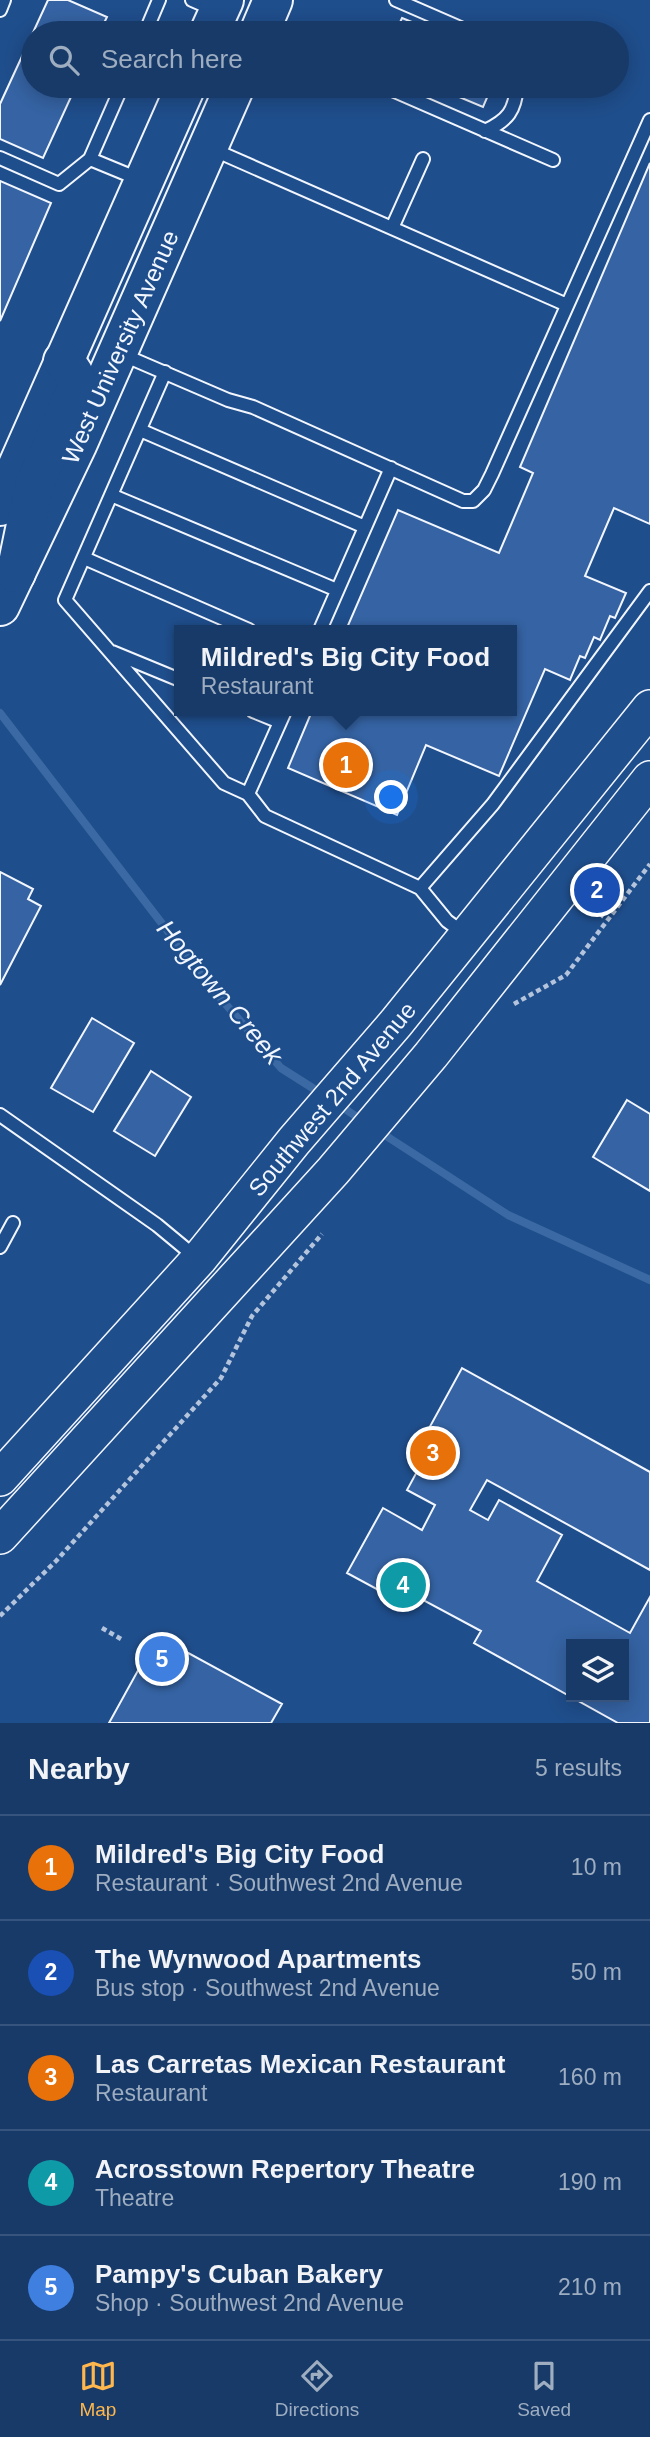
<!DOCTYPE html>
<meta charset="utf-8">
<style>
body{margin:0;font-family:Helvetica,sans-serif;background:#244571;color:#f1f3f6}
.controls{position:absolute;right:21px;bottom:21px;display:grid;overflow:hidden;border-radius:0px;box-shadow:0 4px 18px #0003}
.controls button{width:63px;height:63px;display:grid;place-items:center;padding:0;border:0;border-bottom:2px solid #36547d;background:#173a69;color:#f1f3f6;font:35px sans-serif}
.you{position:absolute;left:392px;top:798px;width:24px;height:24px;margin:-18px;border:5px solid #fff;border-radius:50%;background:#1a73e8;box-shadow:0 0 0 10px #1a73e833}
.badge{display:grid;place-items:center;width:46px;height:46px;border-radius:50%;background:#ffb74d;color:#fff;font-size:23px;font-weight:700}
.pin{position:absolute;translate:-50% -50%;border:4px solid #fff;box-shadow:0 2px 7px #0006}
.popup{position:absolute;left:174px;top:625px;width:343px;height:91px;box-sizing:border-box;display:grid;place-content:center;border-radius:0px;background:#173a69;filter:drop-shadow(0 2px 5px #0005);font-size:23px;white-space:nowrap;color:#9eadc0}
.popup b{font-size:26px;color:#f1f3f6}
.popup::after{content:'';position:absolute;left:50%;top:100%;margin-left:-14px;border:14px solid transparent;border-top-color:#173a69}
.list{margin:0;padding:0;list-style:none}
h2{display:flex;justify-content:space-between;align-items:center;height:91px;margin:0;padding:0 28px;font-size:30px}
h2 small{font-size:23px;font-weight:400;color:#9eadc0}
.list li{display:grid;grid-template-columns:46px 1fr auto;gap:21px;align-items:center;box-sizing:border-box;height:105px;padding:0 28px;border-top:2px solid #36547d}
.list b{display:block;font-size:26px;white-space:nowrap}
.list p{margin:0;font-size:23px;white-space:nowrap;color:#9eadc0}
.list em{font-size:23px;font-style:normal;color:#9eadc0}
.icon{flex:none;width:38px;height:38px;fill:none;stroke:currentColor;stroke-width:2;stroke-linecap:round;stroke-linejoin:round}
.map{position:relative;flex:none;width:650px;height:1723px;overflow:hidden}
.search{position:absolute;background:#173a69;box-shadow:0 4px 18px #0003;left:21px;right:21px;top:21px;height:77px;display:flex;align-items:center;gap:18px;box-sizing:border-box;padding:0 24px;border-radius:38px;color:#9eadc0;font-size:26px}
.sheet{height:616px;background:#173a69}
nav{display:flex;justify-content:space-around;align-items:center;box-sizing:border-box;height:98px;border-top:2px solid #36547d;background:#173a69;font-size:19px;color:#9eadc0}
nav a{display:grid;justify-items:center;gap:4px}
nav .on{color:#ffb74d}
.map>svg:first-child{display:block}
</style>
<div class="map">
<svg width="650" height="1723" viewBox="0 0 650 1723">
<rect width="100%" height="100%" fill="#1f4e8c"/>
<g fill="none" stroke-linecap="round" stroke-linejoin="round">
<path stroke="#3b69a3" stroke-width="8" d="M0,713L210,986L281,1068L322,1094
M336,1103L363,1121
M377,1130L508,1215L650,1280"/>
</g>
<path fill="#3563a3" stroke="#f2f6ff" stroke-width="2" fill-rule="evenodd" d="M48,0H68L107,17L99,33H33V86H76L43,158L0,139V104Z
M402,18L439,33H395Z
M433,86H492L483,107Z
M650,163V524L614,508L585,576L626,593L615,618L610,616L600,640L594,637L585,658L580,656L570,680L545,669L499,776L426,745L397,815L288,768L312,711H512V630H346L398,510L499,553L533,473L520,467Z
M0,181L51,203L0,321Z
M0,872L33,889L28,899L41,906L0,985Z
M610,900L613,903L602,917L599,914Z
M92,1018L134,1043L93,1112L51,1088Z
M151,1071L191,1097L155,1156L114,1131Z
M627,1100L650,1114V1191L593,1157Z
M462,1368L650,1472V1570L487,1480L470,1510L488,1520L499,1500L562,1535L537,1581L630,1633L650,1597V1723H618L474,1643L481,1631L414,1595L408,1606L347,1573L383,1508L422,1530L435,1505L407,1490L419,1468L410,1463ZM571,1644H624V1697H571Z
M157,1636L282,1704L271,1723H109Z"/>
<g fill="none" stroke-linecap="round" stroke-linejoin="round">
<defs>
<path id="lane" d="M192,0L215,10
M396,0L472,33
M0,10L4,0
M145,33L159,0
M383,86L553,160
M485,131C508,120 515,111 517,86
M212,149L567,305
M0,158L59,184L90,159L122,86
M90,159L141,180
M392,228L423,159
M121,354L228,400L253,407L463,501H473L484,490L492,474L650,120
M165,372L65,600L224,783L248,794
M140,430L365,527
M111,495L337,590
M84,558L249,630
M320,630L391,468
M112,652L180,680
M253,711L280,722
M285,711L248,794L265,816L420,888L447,921L466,935
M420,888L493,804L650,591
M0,1115L157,1225L198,1259
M0,1247L13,1223"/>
<path id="secondary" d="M0,1478L199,1259L294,1141L396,1023L650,708
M0,1536L333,1171L431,1055L650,779"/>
<path id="primary" d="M209,33L224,0
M259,33L273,0
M0,506L186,86
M0,606L77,445L235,86"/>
<path id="highway" d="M16,573L34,486L74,394C78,378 75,372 63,361"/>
</defs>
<use href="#lane" stroke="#f2f6ff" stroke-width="16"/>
<use href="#secondary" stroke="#f2f6ff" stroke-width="38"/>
<use href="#primary" stroke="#f2f6ff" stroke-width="42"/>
<use href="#highway" stroke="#f2f6ff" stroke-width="42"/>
<path stroke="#b3c4dc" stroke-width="4.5" stroke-dasharray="5 3.5" stroke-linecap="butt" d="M514,1004L566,975L650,864
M0,1616L56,1561L221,1378L252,1316L322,1234
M102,1628L121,1639"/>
<use href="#lane" stroke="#1f4e8c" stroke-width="12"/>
<use href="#secondary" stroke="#1f4e8c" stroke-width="35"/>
<use href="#primary" stroke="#1f4e8c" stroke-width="38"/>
<use href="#highway" stroke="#1f4e8c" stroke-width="38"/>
</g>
<g text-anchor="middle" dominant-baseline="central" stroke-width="5" stroke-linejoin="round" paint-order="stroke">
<g font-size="24" fill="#f2f6ff" stroke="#1f4e8c">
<text transform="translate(120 347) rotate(-66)">West University Avenue</text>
<text transform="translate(332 1099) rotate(-50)">Southwest 2nd Avenue</text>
</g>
<g font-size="26" font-style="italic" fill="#f2f6ff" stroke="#1f4e8c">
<text transform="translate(220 992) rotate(50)">Hogtown Creek</text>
</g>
</g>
</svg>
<div class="controls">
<button><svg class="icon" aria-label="layers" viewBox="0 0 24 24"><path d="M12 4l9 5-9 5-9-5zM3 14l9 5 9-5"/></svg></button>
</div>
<div class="you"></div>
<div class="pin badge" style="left:346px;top:765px;background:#e8710a">1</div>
<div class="popup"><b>Mildred's Big City Food</b>Restaurant</div>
<div class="pin badge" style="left:597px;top:890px;background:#1a4fb4">2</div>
<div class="pin badge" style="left:433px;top:1453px;background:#e8710a">3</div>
<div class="pin badge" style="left:403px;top:1585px;background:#0f9aa8">4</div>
<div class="pin badge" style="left:162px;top:1659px;background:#3f7fe0">5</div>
<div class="search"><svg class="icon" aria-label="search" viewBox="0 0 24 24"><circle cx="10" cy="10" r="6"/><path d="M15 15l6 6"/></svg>Search here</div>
</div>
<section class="sheet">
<h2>Nearby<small>5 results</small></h2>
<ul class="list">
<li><span class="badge" style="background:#e8710a">1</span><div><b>Mildred's Big City Food</b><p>Restaurant · Southwest 2nd Avenue</p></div><em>10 m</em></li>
<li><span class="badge" style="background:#1a4fb4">2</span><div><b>The Wynwood Apartments</b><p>Bus stop · Southwest 2nd Avenue</p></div><em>50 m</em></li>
<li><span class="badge" style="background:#e8710a">3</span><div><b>Las Carretas Mexican Restaurant</b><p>Restaurant</p></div><em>160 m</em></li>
<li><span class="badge" style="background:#0f9aa8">4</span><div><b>Acrosstown Repertory Theatre</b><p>Theatre</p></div><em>190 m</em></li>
<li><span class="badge" style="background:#3f7fe0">5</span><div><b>Pampy's Cuban Bakery</b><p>Shop · Southwest 2nd Avenue</p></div><em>210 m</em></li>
</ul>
</section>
<nav>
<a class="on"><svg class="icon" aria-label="map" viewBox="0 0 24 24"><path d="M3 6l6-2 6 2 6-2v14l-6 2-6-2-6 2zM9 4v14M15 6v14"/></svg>Map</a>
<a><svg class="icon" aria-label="directions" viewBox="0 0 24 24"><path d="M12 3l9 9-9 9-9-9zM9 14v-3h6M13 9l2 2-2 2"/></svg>Directions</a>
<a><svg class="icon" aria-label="saved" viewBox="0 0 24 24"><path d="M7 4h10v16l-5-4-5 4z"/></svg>Saved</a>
</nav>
